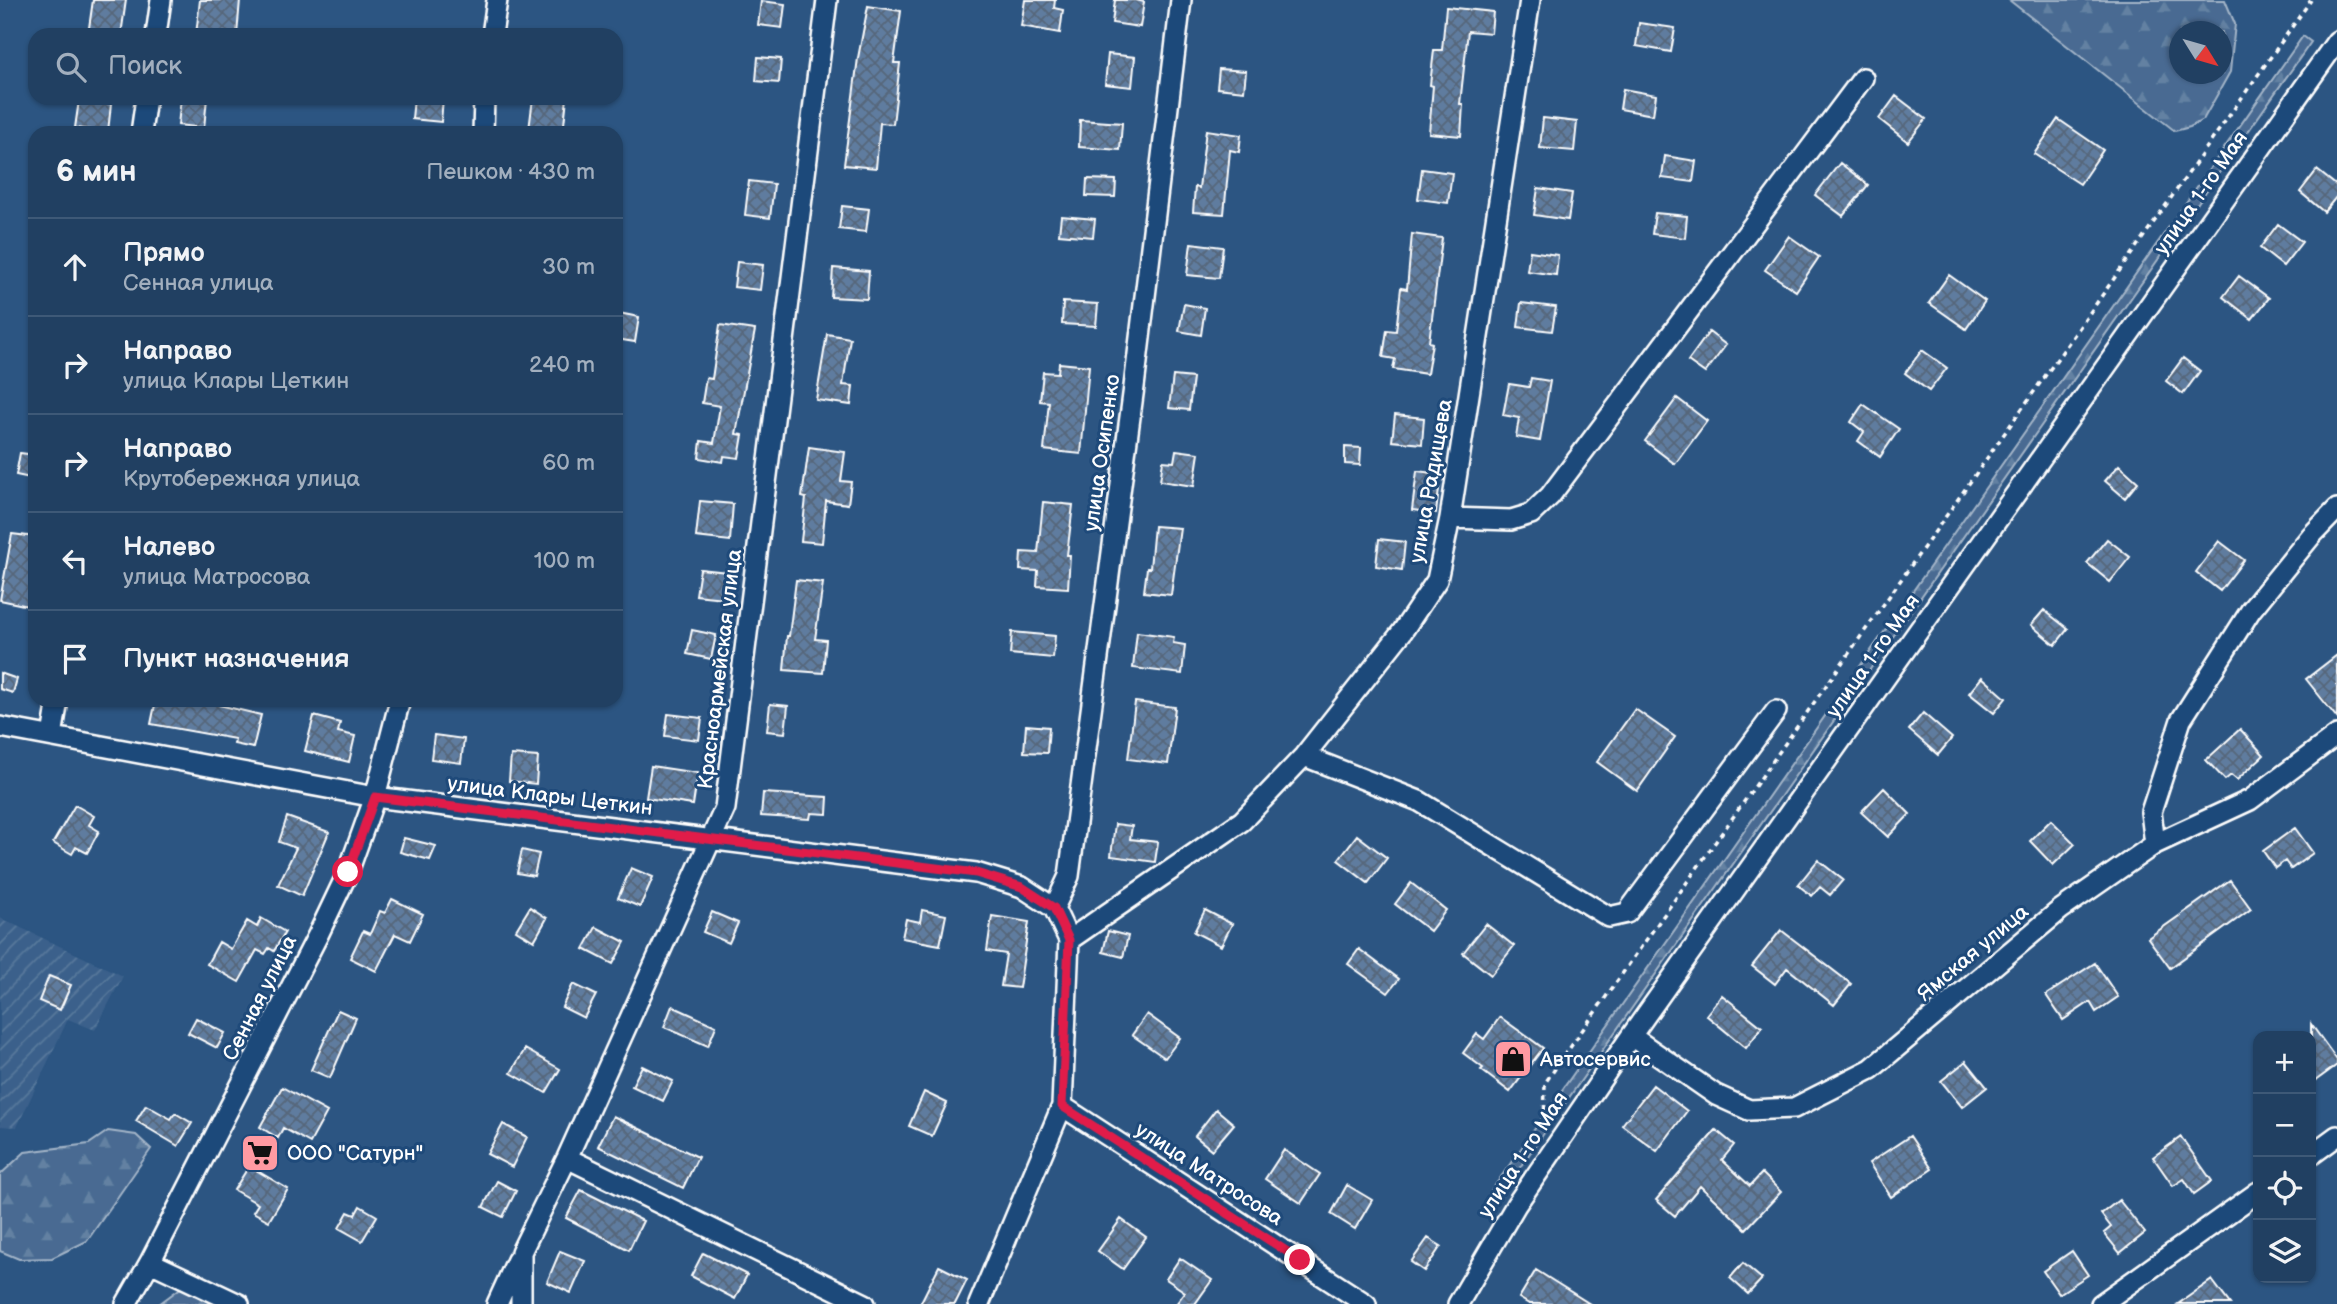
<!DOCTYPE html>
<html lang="ru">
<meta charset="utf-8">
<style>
body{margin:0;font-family:"Balsamiq Sans",sans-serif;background:#2d4b6b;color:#f1f3f6}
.controls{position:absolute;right:21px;bottom:21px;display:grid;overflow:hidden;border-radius:14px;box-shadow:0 2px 5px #0004}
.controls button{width:63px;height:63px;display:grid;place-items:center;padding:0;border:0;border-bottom:2px solid #3e5977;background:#214062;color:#f1f3f6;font:35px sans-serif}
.compass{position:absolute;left:2169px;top:21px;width:63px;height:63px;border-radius:50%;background:#214062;box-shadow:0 2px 5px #0004;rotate:127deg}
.stop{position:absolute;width:21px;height:21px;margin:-16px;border:5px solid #e11d48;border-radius:50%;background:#fff}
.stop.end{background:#e11d48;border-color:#fff;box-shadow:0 2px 7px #0008}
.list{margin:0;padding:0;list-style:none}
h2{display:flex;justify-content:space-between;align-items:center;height:91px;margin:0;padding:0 28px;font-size:30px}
h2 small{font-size:23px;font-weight:400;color:#a2afbe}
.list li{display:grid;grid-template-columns:46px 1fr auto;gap:21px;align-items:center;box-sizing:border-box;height:98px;padding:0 28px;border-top:2px solid #3e5977}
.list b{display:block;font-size:26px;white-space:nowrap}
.list p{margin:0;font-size:23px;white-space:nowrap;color:#a2afbe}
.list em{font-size:23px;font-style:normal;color:#a2afbe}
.icon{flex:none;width:38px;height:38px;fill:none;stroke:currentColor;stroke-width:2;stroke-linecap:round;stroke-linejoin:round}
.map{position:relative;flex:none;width:2337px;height:1304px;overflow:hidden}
.search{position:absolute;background:#214062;box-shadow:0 2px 5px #0004;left:28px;top:28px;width:595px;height:77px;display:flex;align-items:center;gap:18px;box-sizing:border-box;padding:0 24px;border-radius:21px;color:#a2afbe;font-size:26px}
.panel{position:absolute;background:#214062;box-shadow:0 2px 5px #0004;left:28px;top:126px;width:595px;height:581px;border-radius:21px}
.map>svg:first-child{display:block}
</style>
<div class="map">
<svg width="2337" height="1304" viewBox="0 0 2337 1304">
<defs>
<pattern id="industrial-furrows" width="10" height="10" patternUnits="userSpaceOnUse" patternTransform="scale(1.75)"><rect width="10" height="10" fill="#3b618b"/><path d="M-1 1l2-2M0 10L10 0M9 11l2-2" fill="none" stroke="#58799c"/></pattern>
<pattern id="forest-firs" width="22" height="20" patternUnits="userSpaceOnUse" patternTransform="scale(1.75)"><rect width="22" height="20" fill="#486b92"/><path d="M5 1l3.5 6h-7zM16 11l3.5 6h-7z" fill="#6381a2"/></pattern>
<pattern id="building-cross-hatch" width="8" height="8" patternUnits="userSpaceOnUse" patternTransform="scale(1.75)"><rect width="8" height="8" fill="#5e7c9f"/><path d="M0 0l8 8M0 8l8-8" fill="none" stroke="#56667a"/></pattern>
</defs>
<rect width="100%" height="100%" fill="#2c5582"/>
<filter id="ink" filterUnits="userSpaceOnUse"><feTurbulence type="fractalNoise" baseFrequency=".0143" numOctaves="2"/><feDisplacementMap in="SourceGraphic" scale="14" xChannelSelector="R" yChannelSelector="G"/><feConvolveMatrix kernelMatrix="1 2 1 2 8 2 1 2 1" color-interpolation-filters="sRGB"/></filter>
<g filter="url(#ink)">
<path fill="url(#industrial-furrows)" d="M0,918L123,976L95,1030L68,1019L17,1127L0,1126Z"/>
<path fill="url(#forest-firs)" stroke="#a4b5c8" stroke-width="2" fill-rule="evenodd" d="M2009,0H2225L2235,24L2230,72L2203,120L2190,127L2175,131ZM2180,32H2222V74H2180Z
M2303,36L2311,42L1497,1200L1489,1194Z
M108,1131L136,1135L151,1149L87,1241L52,1258L19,1259L0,1251V1175L2,1173L25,1152L89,1144Z
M182,1287L218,1304H159Z"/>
<path fill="url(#building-cross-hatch)" stroke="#fff" stroke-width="2" d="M93,0H126L121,35H88Z
M200,0H240L237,35H196Z
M1025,0H1055L1054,8L1063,10L1060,33L1021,26Z
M1115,0H1136L1144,2L1140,27L1112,23Z
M761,1L785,4L782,28L758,25Z
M868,6L901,11L894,63H900L893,124L880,123L876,168L844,165L858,58Z
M1446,7L1493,12L1491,33L1468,31L1460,104H1463L1461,136L1429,133L1433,86L1430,85L1434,50H1442Z
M1639,23L1675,28L1671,52L1636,46Z
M1108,54L1135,57L1132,87L1105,84Z
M758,57L781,59L779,83L756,81Z
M1219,69L1246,71L1244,91L1217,88Z
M1623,89L1656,95L1653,115L1620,109Z
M1896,96L1926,119L1908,142L1879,119Z
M181,98H207L204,128L178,125Z
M414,98H443L441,122L412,119Z
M533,98H567L563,133L529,130Z
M79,100L111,104L108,132L75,128Z
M1543,118L1577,122L1574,151L1540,148Z
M2058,119L2103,150L2080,184L2034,154Z
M1080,120L1122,123L1120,150L1079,147Z
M1206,130L1241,135L1239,152L1230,150L1224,214L1193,212L1195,187L1199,188Z
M1665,156L1696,161L1693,182L1662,178Z
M1840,163L1868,185L1843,216L1815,195Z
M1422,169L1452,173L1448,203L1418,199Z
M2317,170L2337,186V196L2324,212L2300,192Z
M1087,179L1116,180L1115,197L1086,196Z
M749,181L774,184L770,218L745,215Z
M1538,188L1572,193L1568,220L1534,215Z
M842,206L869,209L866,232L839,229Z
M1655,213L1687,216L1685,238L1652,234Z
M1061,216L1095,219L1093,237L1059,234Z
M2278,224L2302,242L2283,266L2260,248Z
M1412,234L1442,238L1429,342L1432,343L1427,374L1393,369L1395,359L1383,357L1387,330L1396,331L1401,288L1407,289Z
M1789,236L1819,257L1796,291L1765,270Z
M1191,243L1223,247L1219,278L1187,275Z
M1530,251L1558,255L1556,275L1527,271Z
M737,262L763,265L760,290L734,287Z
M833,268L869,271L867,299L831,297Z
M1949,275L1985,301L1966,329L1929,303Z
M2239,276L2269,298L2252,319L2223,297Z
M1063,302L1098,304L1096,326L1062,324Z
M1521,303L1556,307L1552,331L1518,327Z
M1184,304L1205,308L1201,335L1179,331Z
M619,313L639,317L635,342L616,339Z
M720,325L755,330L736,434L743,435L739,458L724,456L723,462L699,458L701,441L714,443L720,406L702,403L706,378L712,379Z
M1709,332L1726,345L1705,373L1688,361Z
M827,334L850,338L843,385L853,386L851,405L816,400Z
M1922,350L1947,368L1929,391L1905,373Z
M2183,358L2200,371L2183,394L2166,381Z
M1059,363L1089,366L1081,454L1044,450L1049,402L1040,401L1043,372L1058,373Z
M1173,376L1193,378L1189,410L1169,408Z
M1531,378L1550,381L1540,441L1516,437L1519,418L1503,415L1509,384L1529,387Z
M1677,398L1707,421L1675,464L1645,441Z
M1863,404L1899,429L1880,457L1858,441L1864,432L1851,422Z
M1395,415L1424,418L1422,444L1392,441Z
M809,447L845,452L841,481L851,482L848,504L826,501L822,543L801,541L806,498L802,497Z
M1345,447L1361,448L1360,465L1345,464Z
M1176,450L1199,453L1194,486L1160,481L1163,461L1174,462Z
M20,453L35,455V479L16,475Z
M2119,465L2138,482L2125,498L2105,481Z
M1417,471L1441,474L1436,513L1412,510Z
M700,501L733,504L730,541L696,537Z
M1043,502L1073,505L1067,555H1070L1068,588L1037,586L1038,571L1020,570L1021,552L1038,553Z
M1154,526L1180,528L1171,595L1144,592L1147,568H1150Z
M12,534L35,537V594L33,607L0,600Z
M1379,539L1405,542L1402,570L1376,566Z
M2107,539L2130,557L2110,582L2087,563Z
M2219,541L2244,560L2220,591L2196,572Z
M700,569L727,572L723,598L696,595Z
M796,580L823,583L815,639L826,640L823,673L784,670L787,636H789Z
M2044,610L2068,629L2055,645L2031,625Z
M692,630L716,635L711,659L687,654Z
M1012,632L1055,636L1053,658L1010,654Z
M1137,632L1174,637L1173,643L1185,645L1182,674L1133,668Z
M2337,655V718L2306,679Z
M0,673L17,679L13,693L0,689Z
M1982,677L2006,698L1994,713L1969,693Z
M156,700H220L219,705L261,715L253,748L234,744L235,739L151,724Z
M1135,702L1175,707L1168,764L1128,759Z
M770,704L788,706L785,733L767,731Z
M1635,709L1675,737L1637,791L1597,762Z
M1923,713L1952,738L1938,755L1909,730Z
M668,714L702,718L699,740L665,736Z
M314,716L340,723L338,732L355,736L349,762L305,751Z
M1026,725L1049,727L1047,753L1024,752Z
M2240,729L2264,755L2237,780L2231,775L2225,780L2206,760Z
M434,735L464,739L461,763L431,759Z
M511,755L538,757L536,784L509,781Z
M651,766L698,773L693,805L646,798Z
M1884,788L1910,814L1888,837L1861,812Z
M763,793L828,797L827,814L811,813L810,819L761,816Z
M75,805L94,816L89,825L99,831L87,853L76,847L72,854L53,843Z
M287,817L329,832L302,896L278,885L296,848L279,842Z
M2051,820L2075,844L2053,865L2030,841Z
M1115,824L1132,826L1130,839L1158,842L1155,862L1111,856Z
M2295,828L2313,853L2291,869L2285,861L2275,868L2263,851Z
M1357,835L1387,858L1368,883L1338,860Z
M404,838L436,846L430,860L400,852Z
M522,850L539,854L534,876L517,873Z
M1818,860L1843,880L1830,895L1820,887L1812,896L1798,885Z
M631,868L653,877L640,907L618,898Z
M2230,880L2251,909L2170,968L2148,938Z
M1411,883L1446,910L1430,931L1395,904Z
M392,899L423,914L410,941L395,934L376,971L350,958L363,931L370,934L380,911L385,913Z
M530,907L547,918L534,941L516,930Z
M922,910L946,915L940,945L902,938L906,919L920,922Z
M1205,910L1232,924L1221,946L1194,932Z
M712,912L738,923L729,943L703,932Z
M992,916L1029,922L1019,988L1001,986L1006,954L987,951Z
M261,918L285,932L274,951L269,948L265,954L257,950L239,982L207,964L219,942L231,949L247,921L257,927Z
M1486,924L1514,946L1491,975L1463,953Z
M596,927L625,942L613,964L584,949Z
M1781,930L1851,984L1834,1005L1787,968L1775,984L1752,966Z
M1108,931L1128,936L1123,957L1103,952Z
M1359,949L1399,979L1388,993L1348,964Z
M2095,963L2118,997L2096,1012L2090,1002L2063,1020L2046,995Z
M49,976L71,985L60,1010L39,1001Z
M573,984L596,995L584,1018L562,1007Z
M1722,995L1762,1027L1746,1048L1706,1015Z
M672,1006L716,1026L708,1046L664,1027Z
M338,1010L356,1018L330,1078L311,1070Z
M1147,1014L1180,1038L1165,1058L1132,1035Z
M1500,1017L1543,1048L1510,1092L1481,1070L1483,1068L1463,1053L1477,1034L1484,1039Z
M196,1018L225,1033L217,1048L188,1033Z
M2311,1024L2337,1060V1065L2311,1084Z
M525,1049L560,1069L546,1093L511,1073Z
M1966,1061L1987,1087L1962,1107L1941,1081Z
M642,1066L673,1081L663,1101L632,1086Z
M1653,1085L1687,1111L1657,1151L1622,1125Z
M282,1087L327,1112L310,1143L283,1128L278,1138L260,1127Z
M924,1092L947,1103L932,1136L909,1126Z
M146,1105L171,1119L175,1113L192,1123L178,1146L136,1121Z
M1216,1109L1234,1124L1212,1150L1195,1136Z
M613,1116L698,1157L683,1188L598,1146Z
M503,1124L527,1137L512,1167L487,1154Z
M1716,1130L1734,1145L1722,1160L1750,1186L1762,1173L1781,1192L1746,1229L1700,1186L1675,1216L1656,1200Z
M1910,1136L1932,1169L1891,1197L1869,1163Z
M2181,1137L2212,1181L2194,1194L2184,1179L2173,1186L2153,1157Z
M1284,1150L1320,1174L1301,1203L1265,1179Z
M249,1166L288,1189L269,1221L253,1212L258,1204L234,1190Z
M497,1181L516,1191L503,1217L483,1207Z
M1347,1185L1372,1200L1355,1229L1331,1214Z
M581,1190L643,1221L629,1250L566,1218Z
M2119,1200L2145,1233L2120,1253L2104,1233L2111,1227L2101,1214Z
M360,1206L377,1216L362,1241L339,1228L348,1212L355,1215Z
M1121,1219L1146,1237L1123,1269L1098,1251Z
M1428,1238L1441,1246L1424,1271L1411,1262Z
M560,1251L585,1261L571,1293L547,1282Z
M2072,1251L2088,1275L2059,1294L2043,1271Z
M703,1253L747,1275L735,1299L691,1276Z
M1180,1258L1212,1280L1195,1304H1176L1185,1292L1166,1279Z
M1743,1263L1762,1279L1748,1294L1730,1278Z
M939,1266L967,1280L955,1304H920Z
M1536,1270L1590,1304H1529L1519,1298Z
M2212,1280L2230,1304H2178Z"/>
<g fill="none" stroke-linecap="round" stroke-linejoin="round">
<defs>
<path id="minor" d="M156,35L161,0
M492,35L497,0
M141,133L146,98
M483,133L484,98
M1450,518L1511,520L1531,514L1550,496L1863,78
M0,727L375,797L976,873L1022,887L1054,908L1069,940L1062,1106L979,1304
M52,736L58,700
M1304,756L1419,801L1609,917L1627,913L1776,711
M2155,844L2151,812L2181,720L2251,610L2311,536L2337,509
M1054,908L1069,876L1134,387L1181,0
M1069,940L1242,821L1304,756L1402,632L1437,580L1450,518L1530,0
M1631,1036L1716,1095L1749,1110L1794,1108L1871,1069L2060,910L2155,844L2250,800L2337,735
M1062,1106L1366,1304
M2311,1155L2337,1136
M567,1158L865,1304
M150,1262L239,1304
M126,1304L150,1262L318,935L348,872L375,797L400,700
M497,1304L517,1260
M521,1304V1252L567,1158L725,808L827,0
M1458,1304L1516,1205L1631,1036L2337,41
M2101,1304L2258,1192"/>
</defs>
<use href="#minor" stroke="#fff" stroke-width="24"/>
<path stroke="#fff" stroke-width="3.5" stroke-dasharray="5 5" stroke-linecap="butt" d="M1544,1130L1545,1083L2311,0"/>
<use href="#minor" stroke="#1f4a7a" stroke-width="19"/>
</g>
</g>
<g fill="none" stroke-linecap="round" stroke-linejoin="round" filter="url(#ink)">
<path stroke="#e11d48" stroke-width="9" d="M348,872L375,797L976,873L1022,887L1054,908L1069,940L1062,1106L1300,1260"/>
</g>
<defs>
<symbol id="shop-square" viewBox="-11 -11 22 22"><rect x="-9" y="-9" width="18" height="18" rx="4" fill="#ff9aa2" stroke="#1f4a7a"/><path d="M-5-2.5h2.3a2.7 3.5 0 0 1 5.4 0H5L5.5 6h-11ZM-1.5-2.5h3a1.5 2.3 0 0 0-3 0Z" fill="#111"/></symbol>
<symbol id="supermarket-square" viewBox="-11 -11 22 22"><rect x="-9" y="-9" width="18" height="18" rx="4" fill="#ff9aa2" stroke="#1f4a7a"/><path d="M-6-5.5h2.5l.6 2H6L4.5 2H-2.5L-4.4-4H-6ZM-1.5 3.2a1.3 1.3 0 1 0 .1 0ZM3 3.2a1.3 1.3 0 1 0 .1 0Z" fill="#111"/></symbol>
</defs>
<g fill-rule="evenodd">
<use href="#shop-square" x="1491" y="1037" width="44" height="44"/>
<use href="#supermarket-square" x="238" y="1131" width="44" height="44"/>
</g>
<g text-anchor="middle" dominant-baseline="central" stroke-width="6" stroke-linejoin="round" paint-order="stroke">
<g font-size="21" fill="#fff" stroke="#1f4a7a">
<text transform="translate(2201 193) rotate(-55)">улица 1-го Мая</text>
<text transform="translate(1102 453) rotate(-82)">улица Осипенко</text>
<text transform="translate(1431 481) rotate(-80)">улица Радищева</text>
<text transform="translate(1873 656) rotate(-55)">улица 1-го Мая</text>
<text transform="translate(720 669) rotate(-83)">Красноармейская улица</text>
<text transform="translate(550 796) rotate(7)">улица Клары Цеткин</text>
<text transform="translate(1973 953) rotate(-40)">Ямская улица</text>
<text transform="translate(260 998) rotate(-63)">Сенная улица</text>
<text transform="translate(1523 1155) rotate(-57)">улица 1-го Мая</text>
<text transform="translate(1209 1174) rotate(33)">улица Матросова</text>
</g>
<g font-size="21" fill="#fff" stroke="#1f4a7a" text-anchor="start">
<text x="1540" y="1059">Автосервис</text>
<text x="287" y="1153">ООО "Сатурн"</text>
</g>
</g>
</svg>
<div class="controls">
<button>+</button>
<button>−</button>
<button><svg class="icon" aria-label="locate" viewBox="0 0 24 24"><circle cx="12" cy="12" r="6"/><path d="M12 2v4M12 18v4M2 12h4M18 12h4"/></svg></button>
<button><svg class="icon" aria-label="layers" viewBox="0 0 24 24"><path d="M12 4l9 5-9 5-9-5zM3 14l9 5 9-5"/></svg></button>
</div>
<svg class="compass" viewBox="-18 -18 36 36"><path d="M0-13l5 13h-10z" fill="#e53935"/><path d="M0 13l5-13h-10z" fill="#a2afbe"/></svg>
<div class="stop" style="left:348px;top:872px"></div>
<div class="stop end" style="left:1300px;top:1260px"></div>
<div class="search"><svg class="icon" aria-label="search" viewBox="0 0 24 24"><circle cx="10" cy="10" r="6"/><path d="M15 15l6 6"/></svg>Поиск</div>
<section class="panel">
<h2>6 мин<small>Пешком · 430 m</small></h2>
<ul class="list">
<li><svg class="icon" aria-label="ahead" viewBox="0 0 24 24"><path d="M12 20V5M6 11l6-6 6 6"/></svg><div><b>Прямо</b><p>Сенная улица</p></div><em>30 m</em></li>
<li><svg class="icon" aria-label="right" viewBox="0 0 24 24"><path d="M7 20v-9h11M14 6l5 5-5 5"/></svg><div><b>Направо</b><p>улица Клары Цеткин</p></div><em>240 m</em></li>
<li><svg class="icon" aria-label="right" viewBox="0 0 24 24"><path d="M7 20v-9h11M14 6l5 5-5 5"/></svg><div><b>Направо</b><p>Крутобережная улица</p></div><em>60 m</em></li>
<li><svg class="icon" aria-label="left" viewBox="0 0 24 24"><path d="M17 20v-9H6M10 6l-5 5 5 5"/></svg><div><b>Налево</b><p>улица Матросова</p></div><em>100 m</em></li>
<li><svg class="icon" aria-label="arrive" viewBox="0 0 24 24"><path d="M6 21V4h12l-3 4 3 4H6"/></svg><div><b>Пункт назначения</b></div></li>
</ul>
</section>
</div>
